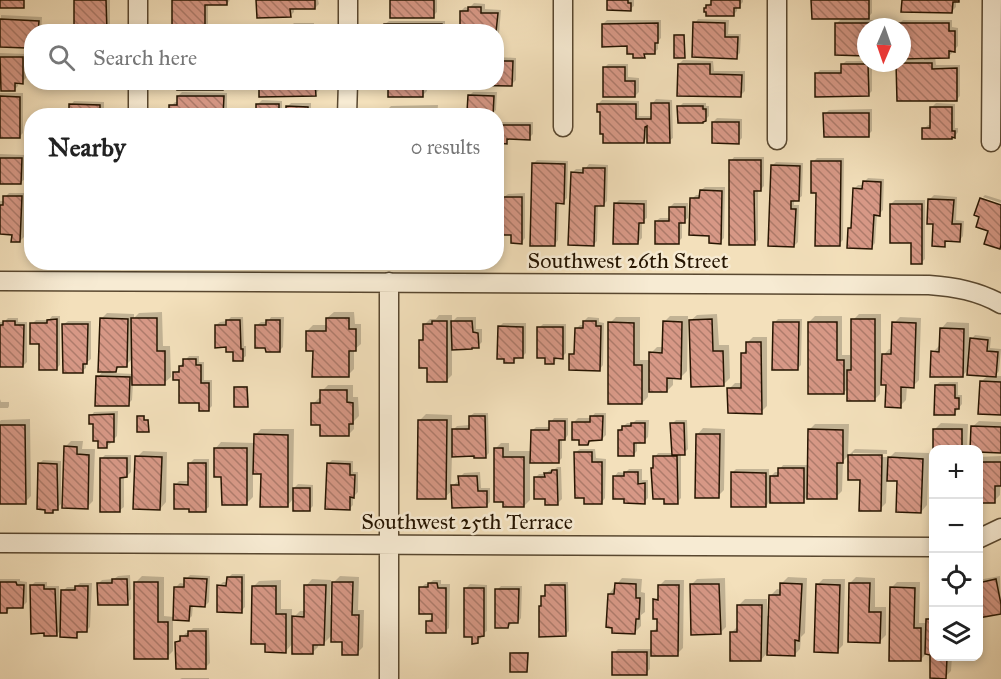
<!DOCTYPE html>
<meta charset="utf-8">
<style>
body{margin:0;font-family:"IM FELL Great Primer",serif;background:#f2f2f2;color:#222}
.controls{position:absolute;right:18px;bottom:18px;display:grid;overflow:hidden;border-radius:12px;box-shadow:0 3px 9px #0003}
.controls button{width:54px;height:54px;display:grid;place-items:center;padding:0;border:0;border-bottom:2px solid #e0e0e0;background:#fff;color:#222;font:30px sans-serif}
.compass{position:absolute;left:857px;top:18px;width:54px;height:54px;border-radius:50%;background:#fff;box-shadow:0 3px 9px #0003;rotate:182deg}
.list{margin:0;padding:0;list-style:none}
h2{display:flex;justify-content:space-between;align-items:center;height:78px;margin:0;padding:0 24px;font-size:26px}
h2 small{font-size:20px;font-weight:400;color:#767676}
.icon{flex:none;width:33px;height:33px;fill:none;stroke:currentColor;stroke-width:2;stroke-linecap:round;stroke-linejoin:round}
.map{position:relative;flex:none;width:1001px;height:679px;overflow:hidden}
.search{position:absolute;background:#fff;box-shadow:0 3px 9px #0003;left:24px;top:24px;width:480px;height:66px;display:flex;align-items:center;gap:15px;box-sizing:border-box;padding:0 21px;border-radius:24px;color:#767676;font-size:22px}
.panel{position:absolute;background:#fff;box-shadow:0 3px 9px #0003;left:24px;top:108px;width:480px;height:162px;border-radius:24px}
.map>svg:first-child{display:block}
</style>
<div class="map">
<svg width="1001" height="679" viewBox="0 0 1001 679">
<defs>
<pattern id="building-back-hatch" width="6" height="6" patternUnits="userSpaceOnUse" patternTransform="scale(1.5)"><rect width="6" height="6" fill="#d79886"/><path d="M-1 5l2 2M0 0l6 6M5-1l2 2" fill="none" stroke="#ae7b6b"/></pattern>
</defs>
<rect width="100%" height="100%" fill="#f3e0bb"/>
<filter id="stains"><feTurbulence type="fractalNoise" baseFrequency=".00333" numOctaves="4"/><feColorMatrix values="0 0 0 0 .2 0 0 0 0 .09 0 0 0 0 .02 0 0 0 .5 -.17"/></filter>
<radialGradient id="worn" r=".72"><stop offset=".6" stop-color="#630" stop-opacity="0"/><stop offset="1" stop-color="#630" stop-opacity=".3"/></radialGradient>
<path fill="#0003" fill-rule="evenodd" d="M75,0H110V32H75Z
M174,0H230L227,4H208V32H173Z
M258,0H318L319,4L315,8H294V12L290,16Z
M391,0H437V12L433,16Z
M608,0H634V6L630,9Z
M713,0H743V2L739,6H737V11L733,15L705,8Z
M813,0H872V13L866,20H876V27H866V54L837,23L843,17Z
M903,0H956V7L952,11Z
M474,3L485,4V9L501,10L499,34L498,35L499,52L497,54L496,32H461V11L465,7L469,8Z
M1,15L42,17L41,32H32L29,43L26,47L0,45Z
M698,19L729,20L728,34H741L740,53L736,57L695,23Z
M607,20H661V38L658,41V49L654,53H648L644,56L603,24Z
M903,20H952V27L958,28V46L954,50H952V53L948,57H935L936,65H960V96L957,99L899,63H902V60H924V57H902V27H899V24Z
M389,21H445V32H385V24Z
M294,23H314V32H290V27Z
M677,34H685V55L684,56L675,35Z
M0,53L27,54L26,78L22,82H18V86L14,90L3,82H0Z
M496,57L516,58V80L512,84L496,82Z
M683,60L713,61L714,71H745V91L741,95L679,64Z
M846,61H866V63H872V91L868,95L816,74L820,70H842V65Z
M608,64H628V77L639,78V92L635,96L604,68Z
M261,82H319V90L315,94Z
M389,82H434L427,83V91L423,95Z
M182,92L227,93V116H171V106L175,102H178V96Z
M473,92H497L496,110L492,114L469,96Z
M0,93H23V133L19,137H0Z
M656,99L672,100L673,138L669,141L648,137L644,141L601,111L598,104L602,100L639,101V116H653V103Z
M262,100L282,101V111H287V107L291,103H311V112H317V116H258V104Z
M74,101L104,102V112L109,113V116H71V105Z
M683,103H706V106H709V116L705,120L679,107Z
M936,103L955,104V128H958V132L955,136L924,129L928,125H932V107Z
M438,105L437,116H387V110L391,106Z
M872,109V131L868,135L825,114L829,110Z
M717,118L742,119V138L738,142L713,122Z
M496,122H533V134L529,138H510L506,142L496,139Z
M0,154L25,155V179L21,182H0Z
M734,157H764V186L760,190H758V240L754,244L731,161Z
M817,158H844L843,240L839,244L817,191L813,162Z
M537,160L568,161L567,198L563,202H559L558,240L555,244L533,164Z
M776,162L803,163L802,196L798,199H794V205H799L798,242L794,246L772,166Z
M589,164L608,165L607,201L603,205H598L597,241L593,245L572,173L576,169H585Z
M868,178L884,179L883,210L879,214H877L875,243L872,247L850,228L853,225L854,189L858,185H864V182Z
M705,187H725L724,238L720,242L711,234L692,199L696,195H701V190Z
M9,193H25L24,237L20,241L13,233H0V201H5V197Z
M525,193V238L522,242L512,234L496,206L500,202H505L504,197L508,194Z
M934,195L957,197L956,220L964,221L963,236L960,240L948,239L944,245L934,223L930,199Z
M985,195L1001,200V203L983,197Z
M619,200H647V218L642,221V238L638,242L615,204Z
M895,200H925V259L921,263L912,242L891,204Z
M674,203H688V218L684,221H682V238L678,242L656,221L660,218H671L670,207Z
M162,312L163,346H170L171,377L164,383L133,384L132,400L128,404L98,377L104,370L101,319L107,313L134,314V318L139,313ZM133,358L134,374L113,373L121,365H126Z
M334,312H354L355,324H361V344L354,350V369L348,375L314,350L307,331L313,325H328L327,318Z
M717,314L719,345H729L730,378L724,384L690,321L697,315Z
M859,314H881V358L889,349H893L894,323L900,317L921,318L919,380L913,386H907L906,400L900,406L888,384L880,383V394L874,400L849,388L844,392L809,322L815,316H842V355H850V370L853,367V320Z
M439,315H452V322L457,317H476V329H482V342L478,346L452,348V375L446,381L428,366L421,341L424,337V325L430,319H436Z
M52,316H60V365L56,369L41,343L32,324L36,320H49Z
M670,316H688L687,371L681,377H673V385L667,391L648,390V397L642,403L610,323L616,317H640V360H651V353L657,347H664V322Z
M231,317H243L244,346H246V356L242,359L216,325L220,322L227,321Z
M271,317H284L283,347L280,350L257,325L261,322H268Z
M588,317L599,318V322L604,323L603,365L600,369L571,355L575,351L576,329L580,325H584V321Z
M8,318H18V322H27V362L23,366H0V322H4Z
M778,319H802L801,365L798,368L774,323Z
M68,321H91V359L86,363V368L82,371L64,324Z
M947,322L969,323V342L975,335L991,337L990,348L1001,349L999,371L995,376H1001V413L981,382L988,375L969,369L962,376L933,352L939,346H941V329Z
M503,323H526V353L522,357H518L514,361L506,357L499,327Z
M543,324H566V353L562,357H557V359L553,363L547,357L539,328Z
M753,337H767V406L761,412L729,389L735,383H742V354L747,349V343Z
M189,356H199V362H204V380H212V406L208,410L175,373L180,369V366Z
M940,382H958V395H962V404L954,414L936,385Z
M328,385H353V397H358L359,416L354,421V429L348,435L313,404L319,398H322V391Z
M237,386H248L249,404L247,405L235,388Z
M0,399L1,402H9V406L8,408H0Z
M118,411L117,436L113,440H111V443L107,446L91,416L94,412Z
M474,413H488L489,453L485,457L475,455H452L451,487L457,482H460V477L464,473L480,472L481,488H490V502L486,506L453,490L445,497L420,420L426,414L452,415V431L457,426L470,425V416Z
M595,413H606V435L602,439L592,440L588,444L580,439L574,422L578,418H591Z
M140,415H145V420L149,419V429L148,431L138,416Z
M554,418H568V435L565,439H562V458L558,462H530V500L524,506L495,449L501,443H509V451H532V431L536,427H551V422Z
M30,419L31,496L25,502L0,486V421L1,420Z
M636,420H649L648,437L644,441H637V451L633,455L619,431L627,423H633Z
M676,420H687L688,449L684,453H681V498L677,502L655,457L658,453H673L672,424Z
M979,421L1001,422V451L972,427Z
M941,423L968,424L967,450H935V429Z
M815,424H849L848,456L843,461L842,491L836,497H807L803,501H770L766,506L732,473L736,469H769V478L775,472H780V469L783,465H809V430Z
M703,428L725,429L724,490L718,496L697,435Z
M261,429H294L293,489L298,484L313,485V506L309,510L294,498L287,506L262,473H253V497L247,503L223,476L215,449L221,442L255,443V435Z
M71,441H83L82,449H95L93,501L87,507L65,447Z
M580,449H595L596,458L606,459L605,498L602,502L586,496L576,452Z
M855,449L887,450V454L853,453V456L887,457V460L895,452L929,453L927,505L921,512L898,480L887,479L886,503L880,509L861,478L849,455Z
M143,451L167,452L166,502L160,509L137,457Z
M105,455H131V472L127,476H124V507L120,510L101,459Z
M1001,456L1000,495L994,501H978V457Z
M194,459H209V507L205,510L175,485L179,481H190V463Z
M43,460L61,461V504L52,512L39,464Z
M332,460L353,461V472H358V492L353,497V505L349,509L328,464Z
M557,467H561L562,499L558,503L546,498L535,478L539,474H545L550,470L555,469Z
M629,469H642V480H648V498L644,502L615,476L618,472L625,473Z
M232,574H245V607L241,611L219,586L223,582H228V578Z
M130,575L131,599L127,603L99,583L102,580L114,579L118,576Z
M190,575L210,576L209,602L205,606L193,605L192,616L188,620L173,619V651L167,657L136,582L142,576L164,577V616L174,617L176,587L180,583L186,584V579Z
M340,576L359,577L358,610H364L363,647L357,653L344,641L333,634L324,643H318V647L312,653L293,643L286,651L253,587L259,581L281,580V609H292V619L300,611H305L306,586L312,579L331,580L330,605H333L334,582Z
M1000,576L1001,612L978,616V580Z
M788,577L807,578L805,633L801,637L800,649L794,655L767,653L761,660L732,632L738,626L739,605L745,599H767V616H770L771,595L777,589L782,590V583Z
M856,577L875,578V607H886V635L880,641L850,583Z
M622,578L642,579L641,592L645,593V612L641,615V626L635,632L609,594Z
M725,578L726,627L720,633L691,585L697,579Z
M0,579H20V581L27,582V602L23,606L10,608L7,612H0Z
M823,579H845L843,645L837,651L817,585Z
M433,580H441V584H450L449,628L445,632L427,622L431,618H434V613L421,588L425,584H429Z
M665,580H684L683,648L677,654H650V669L646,673L614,653L618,649H652V632L659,626L655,600L659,596V586Z
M35,582H47V586H59L60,615H62L63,591L67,587H76L80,583H92L90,627L86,631L80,630L76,636L62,629L56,635L31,586Z
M551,582H568L569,631L565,635L542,597L547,592V586Z
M897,582H920L919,623H928V619L934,614V656H952L951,671L945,677L931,676L932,654L927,653L920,660L890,659L891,588Z
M470,584L487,585V631L481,635V638L477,642L466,588Z
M501,586H522L521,618L518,622L512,623L508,627L497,590Z
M193,628H209L210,663L206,667L177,642L186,633H189Z
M513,652H529L528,669L527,671L511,654Z
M182,678H209V679H180Z"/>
<path fill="url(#building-back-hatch)" stroke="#251400" stroke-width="1.5" d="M0,0H24V8H0Z
M74,0H106L107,32H74Z
M172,0H227V5H205V32H172Z
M256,0H315V9H290L291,17L257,18Z
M390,0H434V18H390Z
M607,0H628V3H631V11L607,10Z
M711,0H740V8H734V16H706V12H704V8H706V5H711Z
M811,0H869V19H812Z
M902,0H959V2H953L952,13L901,12Z
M468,7H481V13H498L496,32H460V11H468Z
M0,19L39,21L38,32H32V38H27L26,48L0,47Z
M693,22L725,23V37H738L737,59L692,57Z
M658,23V43H655V54H644L645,58H633V54H627V46L602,47V24Z
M835,23H873V27H866V56L835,55Z
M898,23H949V31H955V52L949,51V58L902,59V27H898Z
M384,24H442V32H384Z
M289,26H311V32H289Z
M674,35H684L685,58H674Z
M0,57H23V84L15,83V91H1Z
M496,61H513L512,86L460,85V82H496Z
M896,63H932V69L957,68V101H897Z
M678,64H710V74L742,75L741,97L677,96Z
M841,64H868L869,96L815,97V73H841Z
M603,67H625V81H635V97H603Z
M178,82H223V90H177Z
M259,82H315L316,96L259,97Z
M388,82H434V85H423V97H388Z
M468,95L494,96L493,116H472V112H467Z
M0,96L20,97V138H0Z
M177,96H224L223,116H169V105H177Z
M651,103H669L670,143H647V126L645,127L644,143H603V134H600V112H597V104H636V119H651Z
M69,104L100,105V116H69Z
M256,104H279V114H286V106L308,107V115L314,116H256Z
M677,106H703V109H706V121L703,122V123H678Z
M930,107H952V131H955V138L952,137V139H922V128H930Z
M386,109H435V116H386Z
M823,113H869V137H824Z
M712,122H739V144L712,143Z
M496,125H530V140L507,139V144L498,143V141H496Z
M0,158H22L21,184H0Z
M729,160H761V191H754L755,245H729Z
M811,161H841L840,246H815L816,193H811Z
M532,163L565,164L564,204L556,203L555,246H530Z
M771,165L800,166L799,201H791V209H796L794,247L768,246Z
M30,168H32V219H29Z
M583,168H605L604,206H595L594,246L568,245L571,172L583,173Z
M863,181L881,182L880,216L874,215L872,249L847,248L848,228H851L853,188L862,189Z
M700,190L722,191L721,244L709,243V236L689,235L690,198H699Z
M3,196H22L20,242H11L12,235L0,234V205H3Z
M503,197H522V244L511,243V235H496V206L503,205Z
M980,198L1001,205V245L1000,249L984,244L988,231L976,227L979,217L974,215Z
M928,199L954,200L952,224H961L960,242L945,241V247L932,246L933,224H927Z
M614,203L644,204V223H639L638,244H613Z
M890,204H922V264H911V243H890Z
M669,207H685V223H679V244H655V221H669Z
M100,318L128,319L127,367H117L116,372H98Z
M131,318H157V351H165V385H132Z
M326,318H349V329H356V351H349V377H312L313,351H306V331H326Z
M57,319V370H39V344H30V323H47V320Z
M712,319L713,351H723L724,386L691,387L689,320Z
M851,319H875V401H847V370H851Z
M226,320H240L241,349H243V361H233V352H226V347L215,348V325H226Z
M266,320H280V352H266L265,348H255V325H266Z
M3,321H15V325H24L23,367H0V325H3Z
M432,321H447V382H427V368H419V340H423V324H432Z
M451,321H472L473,332L478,333L479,348H472V349L452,350Z
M583,321H596V326H601L600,371L569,370V354H574L575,328H583Z
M663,321L682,322L681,379L667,378V392H649V352L662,353Z
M608,322L634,323V365H642V404H608Z
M773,322H799L798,370H772Z
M808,322H837V360H844V394H808Z
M892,322L916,323L914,388L901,387V408L885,407L886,385H881L882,354H891Z
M62,324H88L87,364H83V373H63Z
M498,326L523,327V358H514V363H504V359H497Z
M537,327H563V359L554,358V364H545V358H537Z
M940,328L964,329L963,377H930L931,351L939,352Z
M970,338L988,340L987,351L998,352L996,377L967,375Z
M746,342H761L762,414L728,413L727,388H741V353H746Z
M183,359H196V365H201V383H209V411H199V403H179V380H173V372H179V366H183Z
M96,376L130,377L129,406H95Z
M980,381L1001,382V415L978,414Z
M935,385H955V398H959V409H955V415H934Z
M234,387H247L248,407H234Z
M320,390H347V402L353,403V424H349V436H320V425H311V403H320Z
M114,414V442H107V448H98V441H93V424H89V415Z
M137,416H144V420H148L149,432H137Z
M469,416H485L486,458H474V456L452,457V429H469Z
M590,416H603L602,440L589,441L588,445H579V440H572V422H590Z
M418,420H447L446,499H417Z
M549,421H565V440H559V463H530L531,430H549Z
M631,423H645V443H634V456H618V430H622V426H631Z
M670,423H684L685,455H672Z
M0,425H25L26,504H0Z
M971,426L1001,427V453L978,452V450H970Z
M808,429L843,430V463H837V499H807Z
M933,429H962V450H934L933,465Z
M254,434L288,435V507H260L261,474H253Z
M696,434H720L719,498H695Z
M64,446L77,447V454L89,455L88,509L62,508Z
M214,448H247V505H222L221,477H214Z
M494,448H503V457H524V507H503V502H494Z
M574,452H592V462H602V504H584V498H575Z
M848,455H882L881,511H859L860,480H848Z
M135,456L162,457L160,510L133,509Z
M653,456H677L678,504H664V499H653L651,468H653Z
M888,457L923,459L921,513L896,512L897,481H887Z
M100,458H127V477L120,478V512H100Z
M978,462H1001V486H995V503H978Z
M38,463L57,464L58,510H53V513H45V510L37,509Z
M188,463H206V512H189V509H174V484L188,485Z
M327,463L350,464V475H355L354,498L350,497V510L325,509Z
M778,468H804V503H770V476H778Z
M552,470H557L558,505H545V499H534V477H545L544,473H551Z
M624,472H638V484L645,483V504L624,503V499H613V476H624Z
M731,472L766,473V507H731Z
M458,476H477L478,491H487V507L452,508L451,485H459Z
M293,488H310V511H293Z
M227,577H242V613L217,612V585L226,586Z
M184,578L207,579L205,607L190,606L189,621L173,620L174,587H184Z
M112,579H127L128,605H98L97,583H112Z
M996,579L1001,604V614L978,618V583Z
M0,582H16L17,585H24L23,608H7V613H0Z
M134,582H158V622H168V659H134Z
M332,582H353L352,615H359L358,655H342V642H331Z
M428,583H437L438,588H446V633H426V621H432V614H419V587H428Z
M615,583L636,584V598H640L639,619H636L635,634L612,633V628L606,627L608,594H614Z
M780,583L802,584L799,641L795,640V656L767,655L769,595H780Z
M849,583H870L869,612H881L880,643L848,642Z
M690,584H719L721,634L691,635Z
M816,584L840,585L838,653L814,652Z
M30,585H44V589H55L57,636H44V633L31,634Z
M304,585H326L324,645H313V654H292V616L304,617Z
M545,585H565L566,636L539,637V606H541V596H545Z
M658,585H679L678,656H651V631H657V619H653V599L658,600Z
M75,586H88L87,632H77V638L60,637L61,590H75Z
M252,586H276V614H286V653L265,652V644H251Z
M890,587L915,588L914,628H921V661H889Z
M464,588H484V636L478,637V643L472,644V637H464Z
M495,589H519L518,623H509L508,628H495Z
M737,605H762L761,661H730V632H737Z
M926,619H934V656L947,658L946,679L930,678V655L925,654Z
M188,631H206V669H176L175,642L180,641V636H188Z
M612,652H647V675H612Z
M510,653H528L527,672H510Z"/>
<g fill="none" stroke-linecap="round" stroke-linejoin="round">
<defs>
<path id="minor" d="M138,0V32
M777,0V140
M348,32V0
M138,82V116
M347,116L348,82
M563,127V0
M991,142L992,0
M0,281L929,285C955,287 978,291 1001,304
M389,282V679
M978,539L1001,528
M0,543L934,547"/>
</defs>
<use href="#minor" stroke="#58472f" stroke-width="21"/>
<use href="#minor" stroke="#f7ebd3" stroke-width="18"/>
</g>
<g text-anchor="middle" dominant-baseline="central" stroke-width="5" stroke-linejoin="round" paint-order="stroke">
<g font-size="22" fill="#251400" stroke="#f7ebd3">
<text x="628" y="260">Southwest 26th Street</text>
<text x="467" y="521">Southwest 25th Terrace</text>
</g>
</g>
<rect width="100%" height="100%" filter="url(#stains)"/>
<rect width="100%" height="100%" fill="url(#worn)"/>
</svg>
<div class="controls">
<button>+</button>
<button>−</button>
<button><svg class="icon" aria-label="locate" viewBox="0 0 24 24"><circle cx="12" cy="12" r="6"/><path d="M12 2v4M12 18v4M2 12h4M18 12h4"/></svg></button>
<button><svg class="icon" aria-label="layers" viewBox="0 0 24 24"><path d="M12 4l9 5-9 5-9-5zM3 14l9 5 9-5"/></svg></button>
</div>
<svg class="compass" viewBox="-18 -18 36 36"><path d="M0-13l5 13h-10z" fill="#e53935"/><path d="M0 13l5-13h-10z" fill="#767676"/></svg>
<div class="search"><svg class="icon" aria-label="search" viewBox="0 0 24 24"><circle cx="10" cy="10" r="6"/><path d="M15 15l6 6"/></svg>Search here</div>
<section class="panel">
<h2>Nearby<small>0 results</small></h2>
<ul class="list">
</ul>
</section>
</div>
